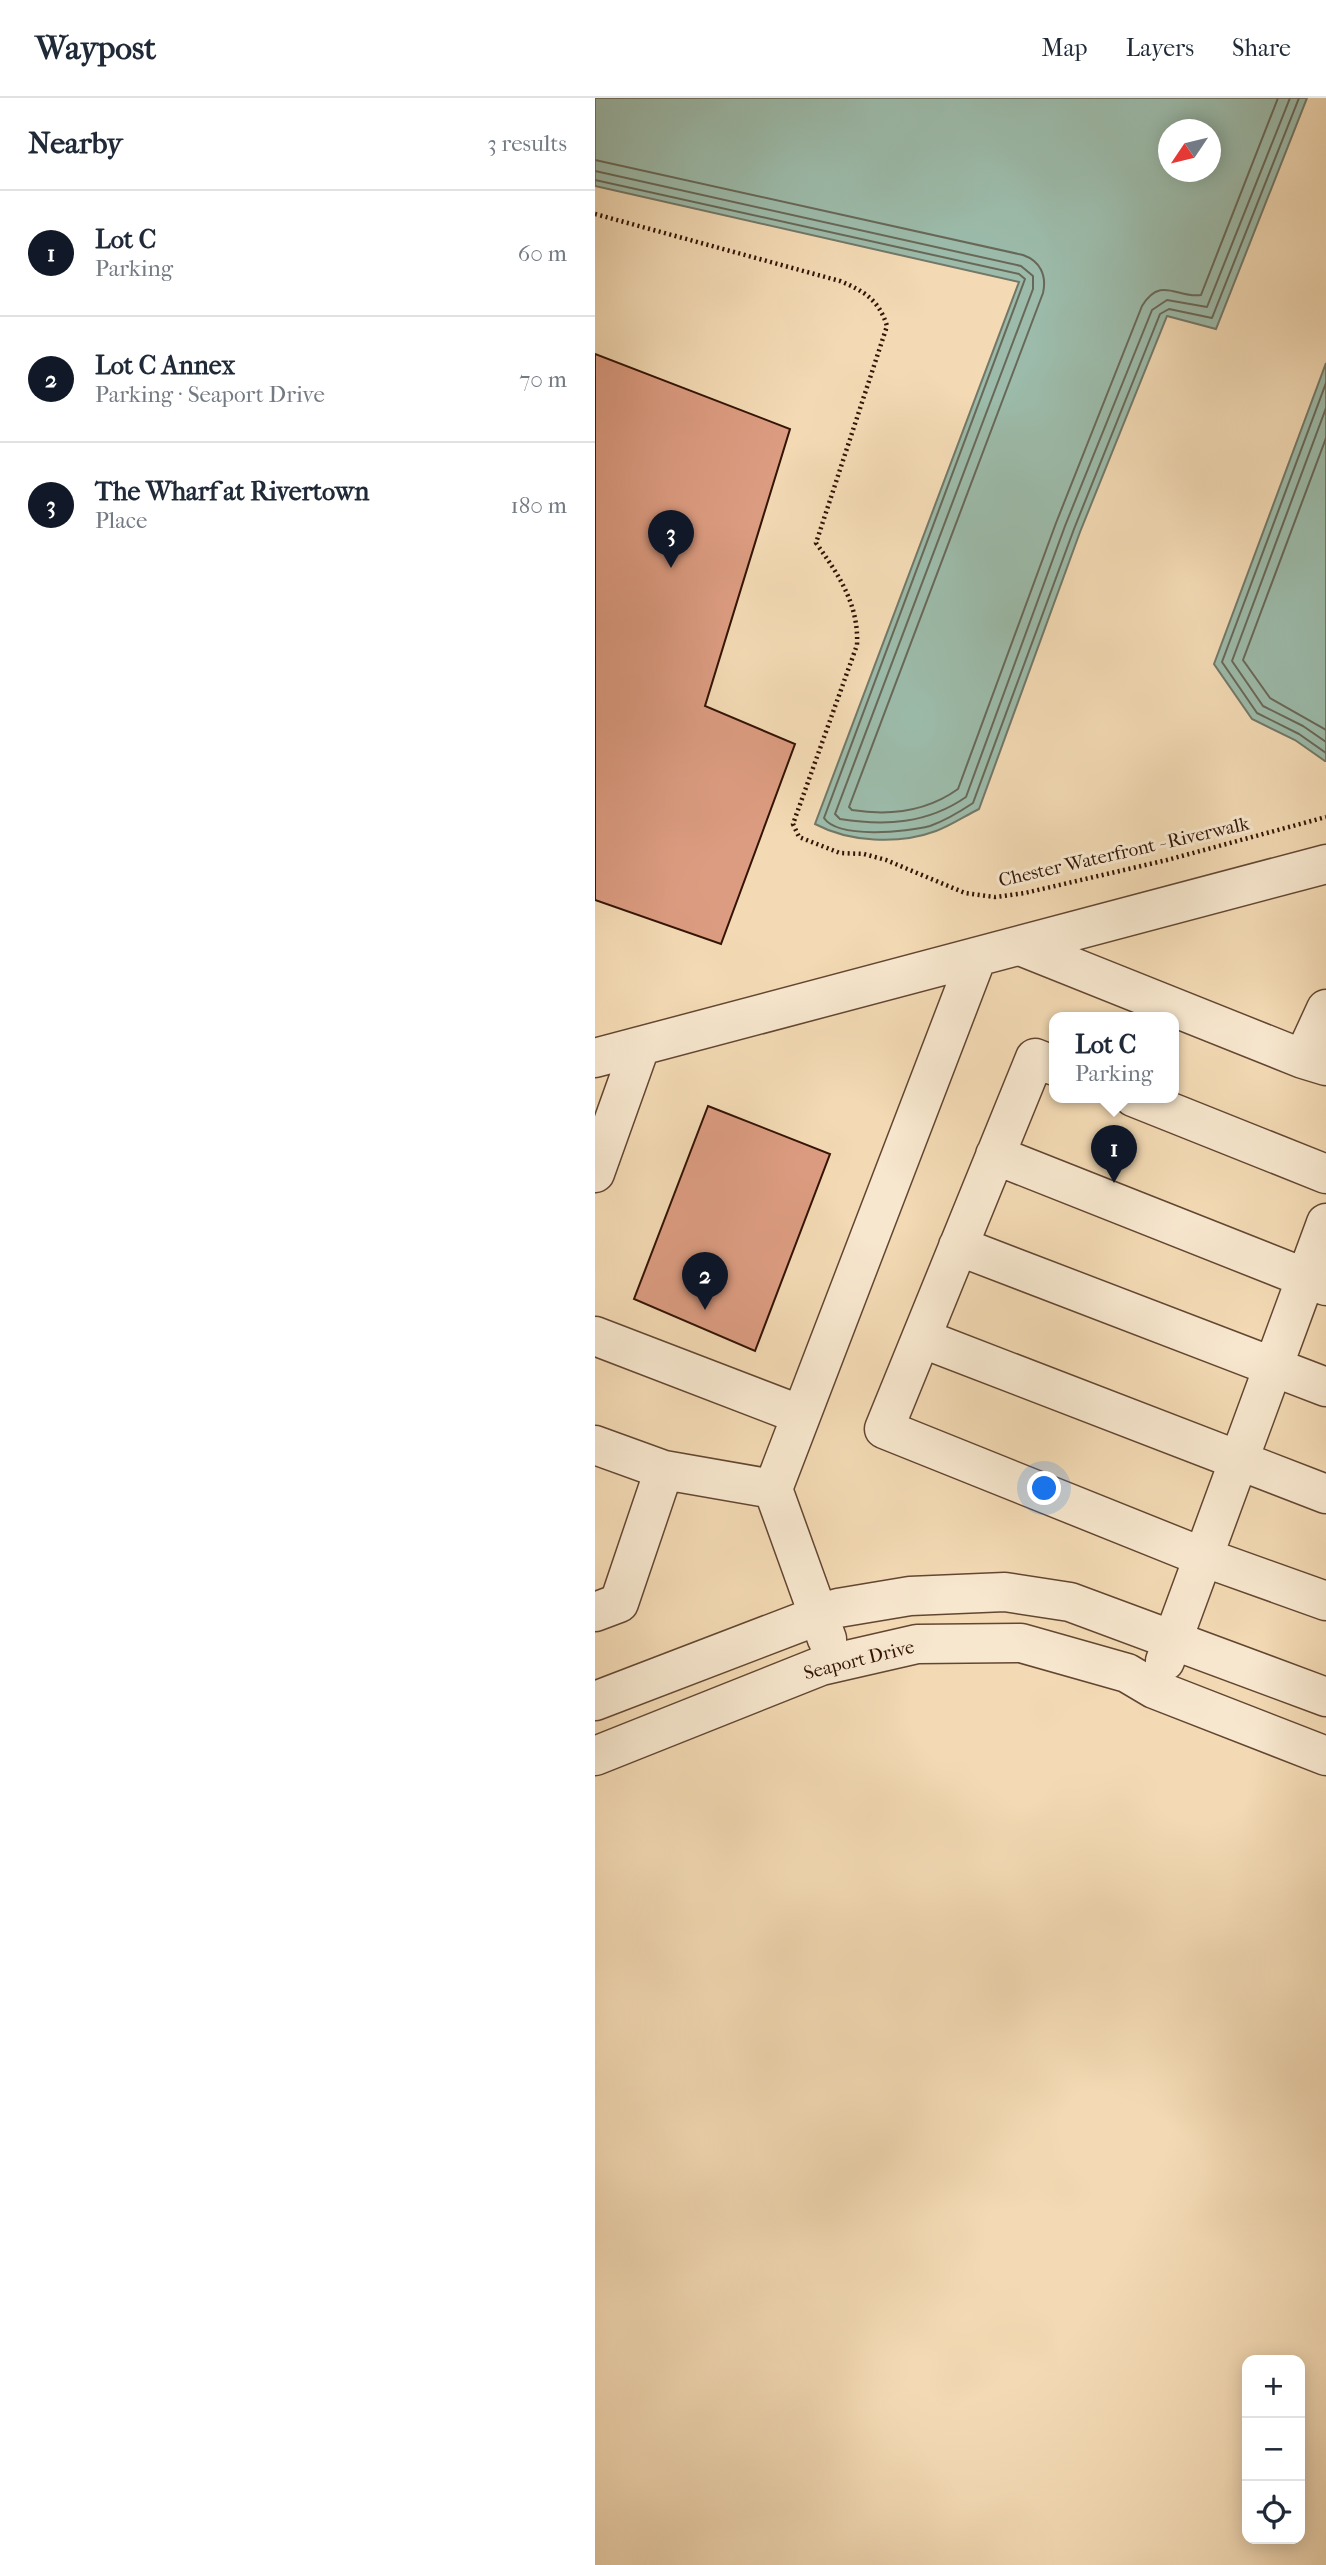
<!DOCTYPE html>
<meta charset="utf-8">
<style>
body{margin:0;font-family:"IM FELL French Canon",serif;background:#f6f6f7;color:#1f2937}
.controls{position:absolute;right:21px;bottom:21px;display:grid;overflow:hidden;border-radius:14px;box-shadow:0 4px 18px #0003}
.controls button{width:63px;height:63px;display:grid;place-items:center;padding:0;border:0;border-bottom:2px solid #e0e1e3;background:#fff;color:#1f2937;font:35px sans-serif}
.compass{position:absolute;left:563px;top:21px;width:63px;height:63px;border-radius:50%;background:#fff;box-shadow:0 4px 18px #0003;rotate:235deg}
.you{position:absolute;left:450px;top:1391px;width:24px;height:24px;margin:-18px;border:5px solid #fff;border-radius:50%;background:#1a73e8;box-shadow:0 0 0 10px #1a73e833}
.badge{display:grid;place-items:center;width:46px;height:46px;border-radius:50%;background:#111827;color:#fff;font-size:23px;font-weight:700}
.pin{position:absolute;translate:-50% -58px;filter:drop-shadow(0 2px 4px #0008)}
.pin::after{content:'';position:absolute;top:37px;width:24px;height:21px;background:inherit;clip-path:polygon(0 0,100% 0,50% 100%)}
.popup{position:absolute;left:454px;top:914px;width:130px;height:91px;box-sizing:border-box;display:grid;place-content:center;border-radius:14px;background:#fff;filter:drop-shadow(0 2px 5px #0005);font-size:23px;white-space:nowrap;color:#747a83}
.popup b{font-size:26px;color:#1f2937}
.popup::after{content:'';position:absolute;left:50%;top:100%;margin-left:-14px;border:14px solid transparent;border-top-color:#fff}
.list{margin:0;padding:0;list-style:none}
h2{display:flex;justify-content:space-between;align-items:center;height:91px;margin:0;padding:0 28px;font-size:30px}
h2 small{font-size:23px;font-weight:400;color:#747a83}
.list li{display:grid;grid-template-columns:46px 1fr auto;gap:21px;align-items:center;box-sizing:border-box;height:126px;padding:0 28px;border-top:2px solid #e0e1e3}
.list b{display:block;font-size:26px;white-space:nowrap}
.list p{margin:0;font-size:23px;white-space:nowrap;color:#747a83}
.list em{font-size:23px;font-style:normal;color:#747a83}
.icon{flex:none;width:38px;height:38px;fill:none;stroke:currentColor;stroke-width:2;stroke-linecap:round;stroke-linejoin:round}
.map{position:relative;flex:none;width:731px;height:2467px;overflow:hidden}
header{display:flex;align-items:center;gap:42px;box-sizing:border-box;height:98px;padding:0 35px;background:#fff;border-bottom:2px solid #e0e1e3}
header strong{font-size:33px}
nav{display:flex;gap:38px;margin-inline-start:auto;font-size:24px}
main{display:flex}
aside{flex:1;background:#fff}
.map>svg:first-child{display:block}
</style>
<header>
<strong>Waypost</strong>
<nav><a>Map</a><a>Layers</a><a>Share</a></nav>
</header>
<main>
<aside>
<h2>Nearby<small>3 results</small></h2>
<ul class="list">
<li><span class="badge">1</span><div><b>Lot C</b><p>Parking</p></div><em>60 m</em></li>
<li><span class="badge">2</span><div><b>Lot C Annex</b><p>Parking · Seaport Drive</p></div><em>70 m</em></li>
<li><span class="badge">3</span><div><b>The Wharf at Rivertown</b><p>Place</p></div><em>180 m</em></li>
</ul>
</aside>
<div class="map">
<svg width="731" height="2467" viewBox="0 0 731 2467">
<rect width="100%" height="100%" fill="#f3dab4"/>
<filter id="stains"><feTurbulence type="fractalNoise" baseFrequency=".00286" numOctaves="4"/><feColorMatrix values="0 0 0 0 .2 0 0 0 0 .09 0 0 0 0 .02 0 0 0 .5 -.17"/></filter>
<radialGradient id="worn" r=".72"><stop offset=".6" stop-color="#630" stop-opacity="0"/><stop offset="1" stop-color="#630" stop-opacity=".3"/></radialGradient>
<path fill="#9cbbaa" stroke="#727868" stroke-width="2" fill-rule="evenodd" d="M0,0H712L621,231L572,218L485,434L384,711C370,718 355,728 341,733C303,747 254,744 220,726L424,184L0,88ZM573,32H615V74H573Z
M731,265V663H730L700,642L657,621L619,566Z"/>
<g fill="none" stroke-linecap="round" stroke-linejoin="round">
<path stroke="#686858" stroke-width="2" d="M0,62L428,157C445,163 452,177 448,195L254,709L257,712C295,718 331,714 363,691L461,425L547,208C566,177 583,201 606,197L683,0
M0,73L426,168L438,178V191L240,716L245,721C290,728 332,726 371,699L470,428L557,212L572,202L612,209L695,0
M0,82L424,176L430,181L229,720C243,741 312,734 335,728C349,723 366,713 378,705L479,431L565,216L574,211L617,220L704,0
M731,285L627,564L662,615L704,636L731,655
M731,310L637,563L668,608L708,628L731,644
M731,340L648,562L675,600L731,632"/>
</g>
<path fill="#dc9c81" stroke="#331406" stroke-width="2" d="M0,256L195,331L110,608L200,646L126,846L0,802Z
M113,1008L235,1056L160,1253L39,1201Z"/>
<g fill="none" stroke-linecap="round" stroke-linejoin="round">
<defs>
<path id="minor" d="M425,848L708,961
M731,911L708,961L731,968
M0,960L731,766
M460,968L440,960L289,1331L608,1459L731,1503
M538,999L731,1076
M400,1057L731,1188
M0,1075L45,949
M363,1148L731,1289
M0,1238L206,1317
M326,1240L731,1396
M0,1347L69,1372L24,1505L0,1514
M69,1372L178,1391
M232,1541L178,1391L382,859
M570,1563L731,1125
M0,1603L243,1510L315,1498L410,1494L475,1504L731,1599
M0,1658L226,1568L322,1546L426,1545L532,1575L559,1591L731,1658"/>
</defs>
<use href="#minor" stroke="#634632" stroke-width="41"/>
<path stroke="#331406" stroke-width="4.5" stroke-dasharray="2 3.5" stroke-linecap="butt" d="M0,116L245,183C269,193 284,202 292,228L221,445C244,477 264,507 262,547L198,726L204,739L245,755L269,756L291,762L370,795L400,799L430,795L572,762L731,719"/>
<use href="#minor" stroke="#f7e7ce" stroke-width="38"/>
</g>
<g text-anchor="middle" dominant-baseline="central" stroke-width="6" stroke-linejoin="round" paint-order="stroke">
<g font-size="19" fill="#331406" stroke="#f7e7ce">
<text transform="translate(529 754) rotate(-13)">Chester Waterfront - Riverwalk</text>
<text transform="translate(264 1562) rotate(-14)">Seaport Drive</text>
</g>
</g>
<rect width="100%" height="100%" filter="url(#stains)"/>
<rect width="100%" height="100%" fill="url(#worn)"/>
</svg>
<div class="controls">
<button>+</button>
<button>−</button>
<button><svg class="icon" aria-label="locate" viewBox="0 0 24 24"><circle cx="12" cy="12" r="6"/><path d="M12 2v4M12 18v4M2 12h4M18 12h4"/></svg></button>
</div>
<svg class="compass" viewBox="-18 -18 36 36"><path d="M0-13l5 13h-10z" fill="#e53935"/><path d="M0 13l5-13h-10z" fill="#747a83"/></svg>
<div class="you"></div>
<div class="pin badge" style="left:519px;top:1085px">1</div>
<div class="popup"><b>Lot C</b>Parking</div>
<div class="pin badge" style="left:110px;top:1212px">2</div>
<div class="pin badge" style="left:76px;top:470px">3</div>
</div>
</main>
